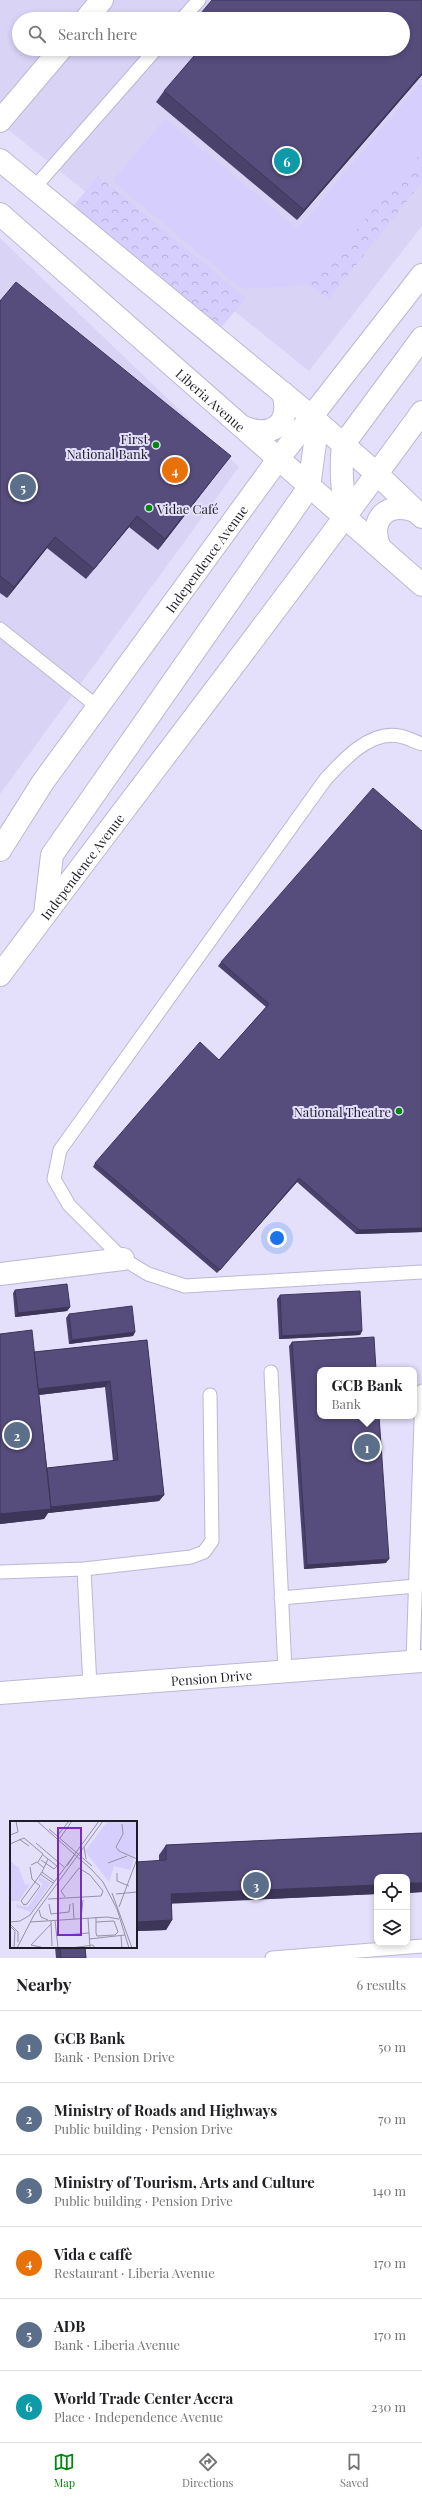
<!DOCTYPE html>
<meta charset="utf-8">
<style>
body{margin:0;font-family:"Playfair Display",serif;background:#f2f2f2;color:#202124}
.controls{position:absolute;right:12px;bottom:12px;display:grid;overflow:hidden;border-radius:8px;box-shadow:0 2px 6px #0003}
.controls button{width:36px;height:36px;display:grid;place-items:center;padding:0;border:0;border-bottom:1px solid #e0e0e0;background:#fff;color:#202124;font:20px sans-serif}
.you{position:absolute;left:277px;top:1238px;width:14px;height:14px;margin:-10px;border:3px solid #fff;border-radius:50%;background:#1a73e8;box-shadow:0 0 0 6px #1a73e833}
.badge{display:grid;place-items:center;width:26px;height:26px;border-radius:50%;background:#00870f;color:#fff;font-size:13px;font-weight:700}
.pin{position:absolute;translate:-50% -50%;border:2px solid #fff;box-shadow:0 1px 4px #0006}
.popup{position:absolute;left:317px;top:1367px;width:100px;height:52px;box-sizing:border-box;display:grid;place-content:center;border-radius:8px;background:#fff;filter:drop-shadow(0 1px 3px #0005);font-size:13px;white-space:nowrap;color:#757577}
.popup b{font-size:15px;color:#202124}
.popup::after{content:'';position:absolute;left:50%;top:100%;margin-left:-8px;border:8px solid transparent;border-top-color:#fff}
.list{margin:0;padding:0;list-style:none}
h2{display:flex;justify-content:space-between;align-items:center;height:52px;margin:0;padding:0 16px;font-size:17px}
h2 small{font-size:13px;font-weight:400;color:#757577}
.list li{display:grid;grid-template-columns:26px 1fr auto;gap:12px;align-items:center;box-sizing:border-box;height:72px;padding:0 16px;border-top:1px solid #e0e0e0}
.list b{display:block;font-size:15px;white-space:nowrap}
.list p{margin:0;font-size:13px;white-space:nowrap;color:#757577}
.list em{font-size:13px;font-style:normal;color:#757577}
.icon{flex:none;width:22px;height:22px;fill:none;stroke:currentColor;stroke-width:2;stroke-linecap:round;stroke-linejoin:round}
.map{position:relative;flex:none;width:422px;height:1958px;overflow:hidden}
.search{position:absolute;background:#fff;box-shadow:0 2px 6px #0003;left:12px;right:12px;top:12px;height:44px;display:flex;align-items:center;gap:10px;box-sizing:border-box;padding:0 14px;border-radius:22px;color:#757577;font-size:15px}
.sheet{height:484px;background:#fff}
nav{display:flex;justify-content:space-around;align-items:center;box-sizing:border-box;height:56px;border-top:1px solid #e0e0e0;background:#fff;font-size:11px;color:#757577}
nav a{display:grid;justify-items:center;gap:2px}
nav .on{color:#00870f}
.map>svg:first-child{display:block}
</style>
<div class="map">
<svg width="422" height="1958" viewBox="0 0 422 1958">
<defs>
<pattern id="forest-crowns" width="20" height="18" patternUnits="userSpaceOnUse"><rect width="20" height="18" fill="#d6cefc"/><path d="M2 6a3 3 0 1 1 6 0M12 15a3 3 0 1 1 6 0" fill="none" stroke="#b7b0d8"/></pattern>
</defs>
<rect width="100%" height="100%" fill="#e4dffb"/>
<path fill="#d9d3f6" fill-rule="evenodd" d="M0,0H422V226L309,371L0,123ZM19,19H403V49H19Z
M0,238L239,467L0,794Z"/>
<path fill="#d6cefc" d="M422,81V151L310,285L242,289L113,181L165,119L298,229Z"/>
<path fill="url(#forest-crowns)" d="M422,151V182L329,299L310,285Z
M98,176L246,298L218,331L70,210Z"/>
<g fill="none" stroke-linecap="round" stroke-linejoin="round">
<defs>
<path id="lane" d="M182,19L199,0
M34,188L156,49
M0,629L99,708
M422,744C415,742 407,737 399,736C370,730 342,761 325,780L60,1150L54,1179L69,1205L123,1259L148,1274L185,1286L422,1272
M271,1372L285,1671
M84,1569L90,1686
M0,1572L84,1569L191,1557L204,1552L212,1541L210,1395
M281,1598L416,1586
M413,1661L422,1391
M272,1958L422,1946"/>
<g id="street">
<path d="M86,19L102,0"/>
<path d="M0,121L61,49"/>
<path d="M0,1274L123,1259"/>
<path id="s1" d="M0,1693L422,1661"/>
</g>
<g id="primary">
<path d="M0,160L312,417L377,474L422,517"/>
<path id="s2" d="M0,214L422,585"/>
<path d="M243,427C272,439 292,424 283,393"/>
<path d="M347,517C342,492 340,470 343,445L422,338"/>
<path d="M379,546C369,518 388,501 415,511"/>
<path id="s3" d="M0,850L43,782L279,458L422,275"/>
<path d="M45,914L52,855L309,487L315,443L312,417"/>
<path id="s4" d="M0,975C140,787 284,602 422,412"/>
</g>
</defs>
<use href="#lane" stroke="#bcb8d2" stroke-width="15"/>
<use href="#street" stroke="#bcb8d2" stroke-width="24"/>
<use href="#primary" stroke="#bcb8d2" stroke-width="24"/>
<use href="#lane" stroke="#fff" stroke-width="13"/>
<use href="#street" stroke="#fff" stroke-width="22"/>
<use href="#primary" stroke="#fff" stroke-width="22"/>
</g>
<path fill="#4b426c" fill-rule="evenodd" d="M422,0V75L297,220L156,102L164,91Z
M0,301L223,466L158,550L129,527L86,579L47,548L7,598L0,593Z
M422,831V1232L356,1234L297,1182L217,1273L93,1167L95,1163L219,1060L266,1007L218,966L221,962Z
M15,1290L70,1307L67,1311L15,1317L13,1293Z
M280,1295L362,1331L360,1335L279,1339L277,1299Z
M69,1314L135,1332L133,1336L69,1344L66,1318Z
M0,1334L34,1352L147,1340L164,1495L159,1501L48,1513L44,1519L0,1524ZM105,1387L113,1461L47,1468L39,1395Z
M292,1342L386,1563L304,1569L289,1346Z
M422,1833V1892L407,1893V1877H377V1894L172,1903V1920L166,1930L136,1931V1862L159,1861V1855L166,1845Z
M55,1947H85L86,1958H56Z"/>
<path fill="#3d3658" d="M422,73V75L297,220L304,210Z
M231,456L223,466L158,550L165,539Z
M137,516L129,527L86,579L94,569Z
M55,537L47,548L7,598L14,587Z
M299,1178L297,1182L217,1273L220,1270Z
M422,1228V1232L356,1234L359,1230Z
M70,1307L67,1311L15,1317L18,1313Z
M362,1331L360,1335L279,1339L282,1336Z
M135,1332L133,1336L69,1344L72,1340Z
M110,1381L105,1387L30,1396L35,1389Z
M164,1495L159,1501L48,1513L44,1519L0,1524V1514L48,1507Z
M389,1559L386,1563L304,1569L307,1565Z
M407,1883H422V1892L407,1893Z
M377,1885V1894L165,1904L171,1894Z
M172,1920L166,1930L136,1931V1922Z"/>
<path fill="#574d7d" stroke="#3d3658" d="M212,0H422V73L304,210L164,91L200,49H403V19H196Z
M16,282L231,456L165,539L137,516L94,569L55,537L14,587L0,576V301Z
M373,788L422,831V1228L359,1230L299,1178L220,1270L95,1163L200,1042L219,1060L269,1004L221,962Z
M67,1284L70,1307L18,1313L15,1290Z
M360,1291L362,1331L282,1336L280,1295Z
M132,1306L135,1332L72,1340L69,1314Z
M32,1330L51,1509L0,1514V1334Z
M374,1337L376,1370H320V1416H379L389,1559L307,1565L292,1342Z
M147,1340L164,1495L51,1507L47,1468L118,1460L110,1381L38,1389L34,1352Z
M422,1833V1883H407V1877H377V1885L171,1894L172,1920L136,1922V1862L166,1860V1845Z
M60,1947H85L86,1958H60H61Z"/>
<g fill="#00870f" stroke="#e4dffb" stroke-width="1.5">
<circle cx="156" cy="445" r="4"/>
<circle cx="149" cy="508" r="4"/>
<circle cx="399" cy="1111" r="4"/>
</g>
<g text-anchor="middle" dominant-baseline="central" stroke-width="4" stroke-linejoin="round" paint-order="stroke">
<g font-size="13" fill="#1e1d27" stroke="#e4dffb">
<text stroke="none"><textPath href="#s2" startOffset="281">Liberia Avenue</textPath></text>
<text stroke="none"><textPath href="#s3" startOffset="357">Independence Avenue</textPath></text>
<text stroke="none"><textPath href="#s4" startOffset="136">Independence Avenue</textPath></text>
<text stroke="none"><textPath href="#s1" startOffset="212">Pension Drive</textPath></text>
</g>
<g font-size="13" fill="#1e1d27" stroke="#e4dffb" text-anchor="end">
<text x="148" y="438">First<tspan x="148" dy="15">National Bank</tspan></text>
<text x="157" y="508" text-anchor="start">Vidae Café</text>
<text x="391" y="1111">National Theatre</text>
</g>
</g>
<g transform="translate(10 1821)">
<rect width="127" height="127" fill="#e4dffb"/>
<path d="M30,56L41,62L21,91L6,86L8,81V84L18,86L33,63L28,59Z" fill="#d6cefc"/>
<path d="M98,0H127V29L120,49L104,45L99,61L75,30ZM0,40L9,47L15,64L20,63L9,80H0Z" fill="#d6cefc"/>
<path fill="none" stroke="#9591a6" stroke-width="1" d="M27,0L81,48L93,61L107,88L119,127M112,3L113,13L106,26L109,30L127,38M39,8L82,45M0,14L8,11L6,0M47,15L59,0M50,17L62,0M9,18L19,25M26,22L54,46M0,23L14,17L33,33L28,41M74,26L76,38M31,39L44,48L47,45L33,34M98,42L117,35M21,44L27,41L34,47M57,45L65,33M20,46L22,58L25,61L29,64L30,65L17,83L14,84L11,80L25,61L32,51L38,38M32,51L44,60M107,52V60L119,65M30,53L43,62M102,72L122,127M106,73L127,71M38,78L91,75L93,70L80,54L69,47L51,70L55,76M63,82L64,98M39,83L41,93L59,91L60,83M109,86L127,38M29,89L31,96L38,99M71,97L73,79M78,97L80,127M45,99L48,127M41,100L42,125M0,101L10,100L20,94L89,0M20,101L97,96L109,98M86,101L104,100L108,111L105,114L87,115L86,112V96M0,103L8,111V121M0,105L5,110L4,127M54,114L79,112M111,115L112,127M79,118L115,114M31,126L21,124L41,103M7,127L24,94L93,0M61,127L83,124L85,127"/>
<path fill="#7b2cbf" fill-opacity="0.15" stroke="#7b2cbf" stroke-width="2" d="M48,7H71V114H48Z"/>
<rect width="127" height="127" fill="none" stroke="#1e1d27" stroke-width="2"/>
</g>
</svg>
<div class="controls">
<button><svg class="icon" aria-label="locate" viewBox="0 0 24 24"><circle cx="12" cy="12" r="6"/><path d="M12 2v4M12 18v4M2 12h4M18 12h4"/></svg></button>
<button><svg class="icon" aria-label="layers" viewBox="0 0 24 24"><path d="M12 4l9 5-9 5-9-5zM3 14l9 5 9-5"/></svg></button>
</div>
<div class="you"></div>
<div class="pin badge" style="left:367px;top:1447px;background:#5c6f8a">1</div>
<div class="popup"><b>GCB Bank</b>Bank</div>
<div class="pin badge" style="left:17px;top:1435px;background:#5c6f8a">2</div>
<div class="pin badge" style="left:256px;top:1885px;background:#5c6f8a">3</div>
<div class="pin badge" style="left:175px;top:470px;background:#e8710a">4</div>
<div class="pin badge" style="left:23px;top:487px;background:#5c6f8a">5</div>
<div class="pin badge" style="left:287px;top:161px;background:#0f9aa8">6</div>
<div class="search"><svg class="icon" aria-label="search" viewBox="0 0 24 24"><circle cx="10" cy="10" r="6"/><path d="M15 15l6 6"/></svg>Search here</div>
</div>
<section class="sheet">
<h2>Nearby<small>6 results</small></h2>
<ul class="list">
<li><span class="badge" style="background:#5c6f8a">1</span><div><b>GCB Bank</b><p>Bank · Pension Drive</p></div><em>50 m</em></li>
<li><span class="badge" style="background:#5c6f8a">2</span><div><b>Ministry of Roads and Highways</b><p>Public building · Pension Drive</p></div><em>70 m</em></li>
<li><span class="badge" style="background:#5c6f8a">3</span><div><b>Ministry of Tourism, Arts and Culture</b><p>Public building · Pension Drive</p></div><em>140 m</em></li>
<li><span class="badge" style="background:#e8710a">4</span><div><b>Vida e caffè</b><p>Restaurant · Liberia Avenue</p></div><em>170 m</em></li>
<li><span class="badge" style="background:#5c6f8a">5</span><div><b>ADB</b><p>Bank · Liberia Avenue</p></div><em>170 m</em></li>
<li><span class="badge" style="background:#0f9aa8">6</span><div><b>World Trade Center Accra</b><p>Place · Independence Avenue</p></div><em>230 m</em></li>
</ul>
</section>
<nav>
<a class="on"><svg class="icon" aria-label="map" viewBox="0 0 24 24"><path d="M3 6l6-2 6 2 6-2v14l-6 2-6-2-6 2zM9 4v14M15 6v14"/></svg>Map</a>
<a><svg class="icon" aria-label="directions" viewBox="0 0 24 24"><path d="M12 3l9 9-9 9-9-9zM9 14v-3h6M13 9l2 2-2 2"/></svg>Directions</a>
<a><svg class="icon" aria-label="saved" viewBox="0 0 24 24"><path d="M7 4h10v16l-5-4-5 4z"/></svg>Saved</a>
</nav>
